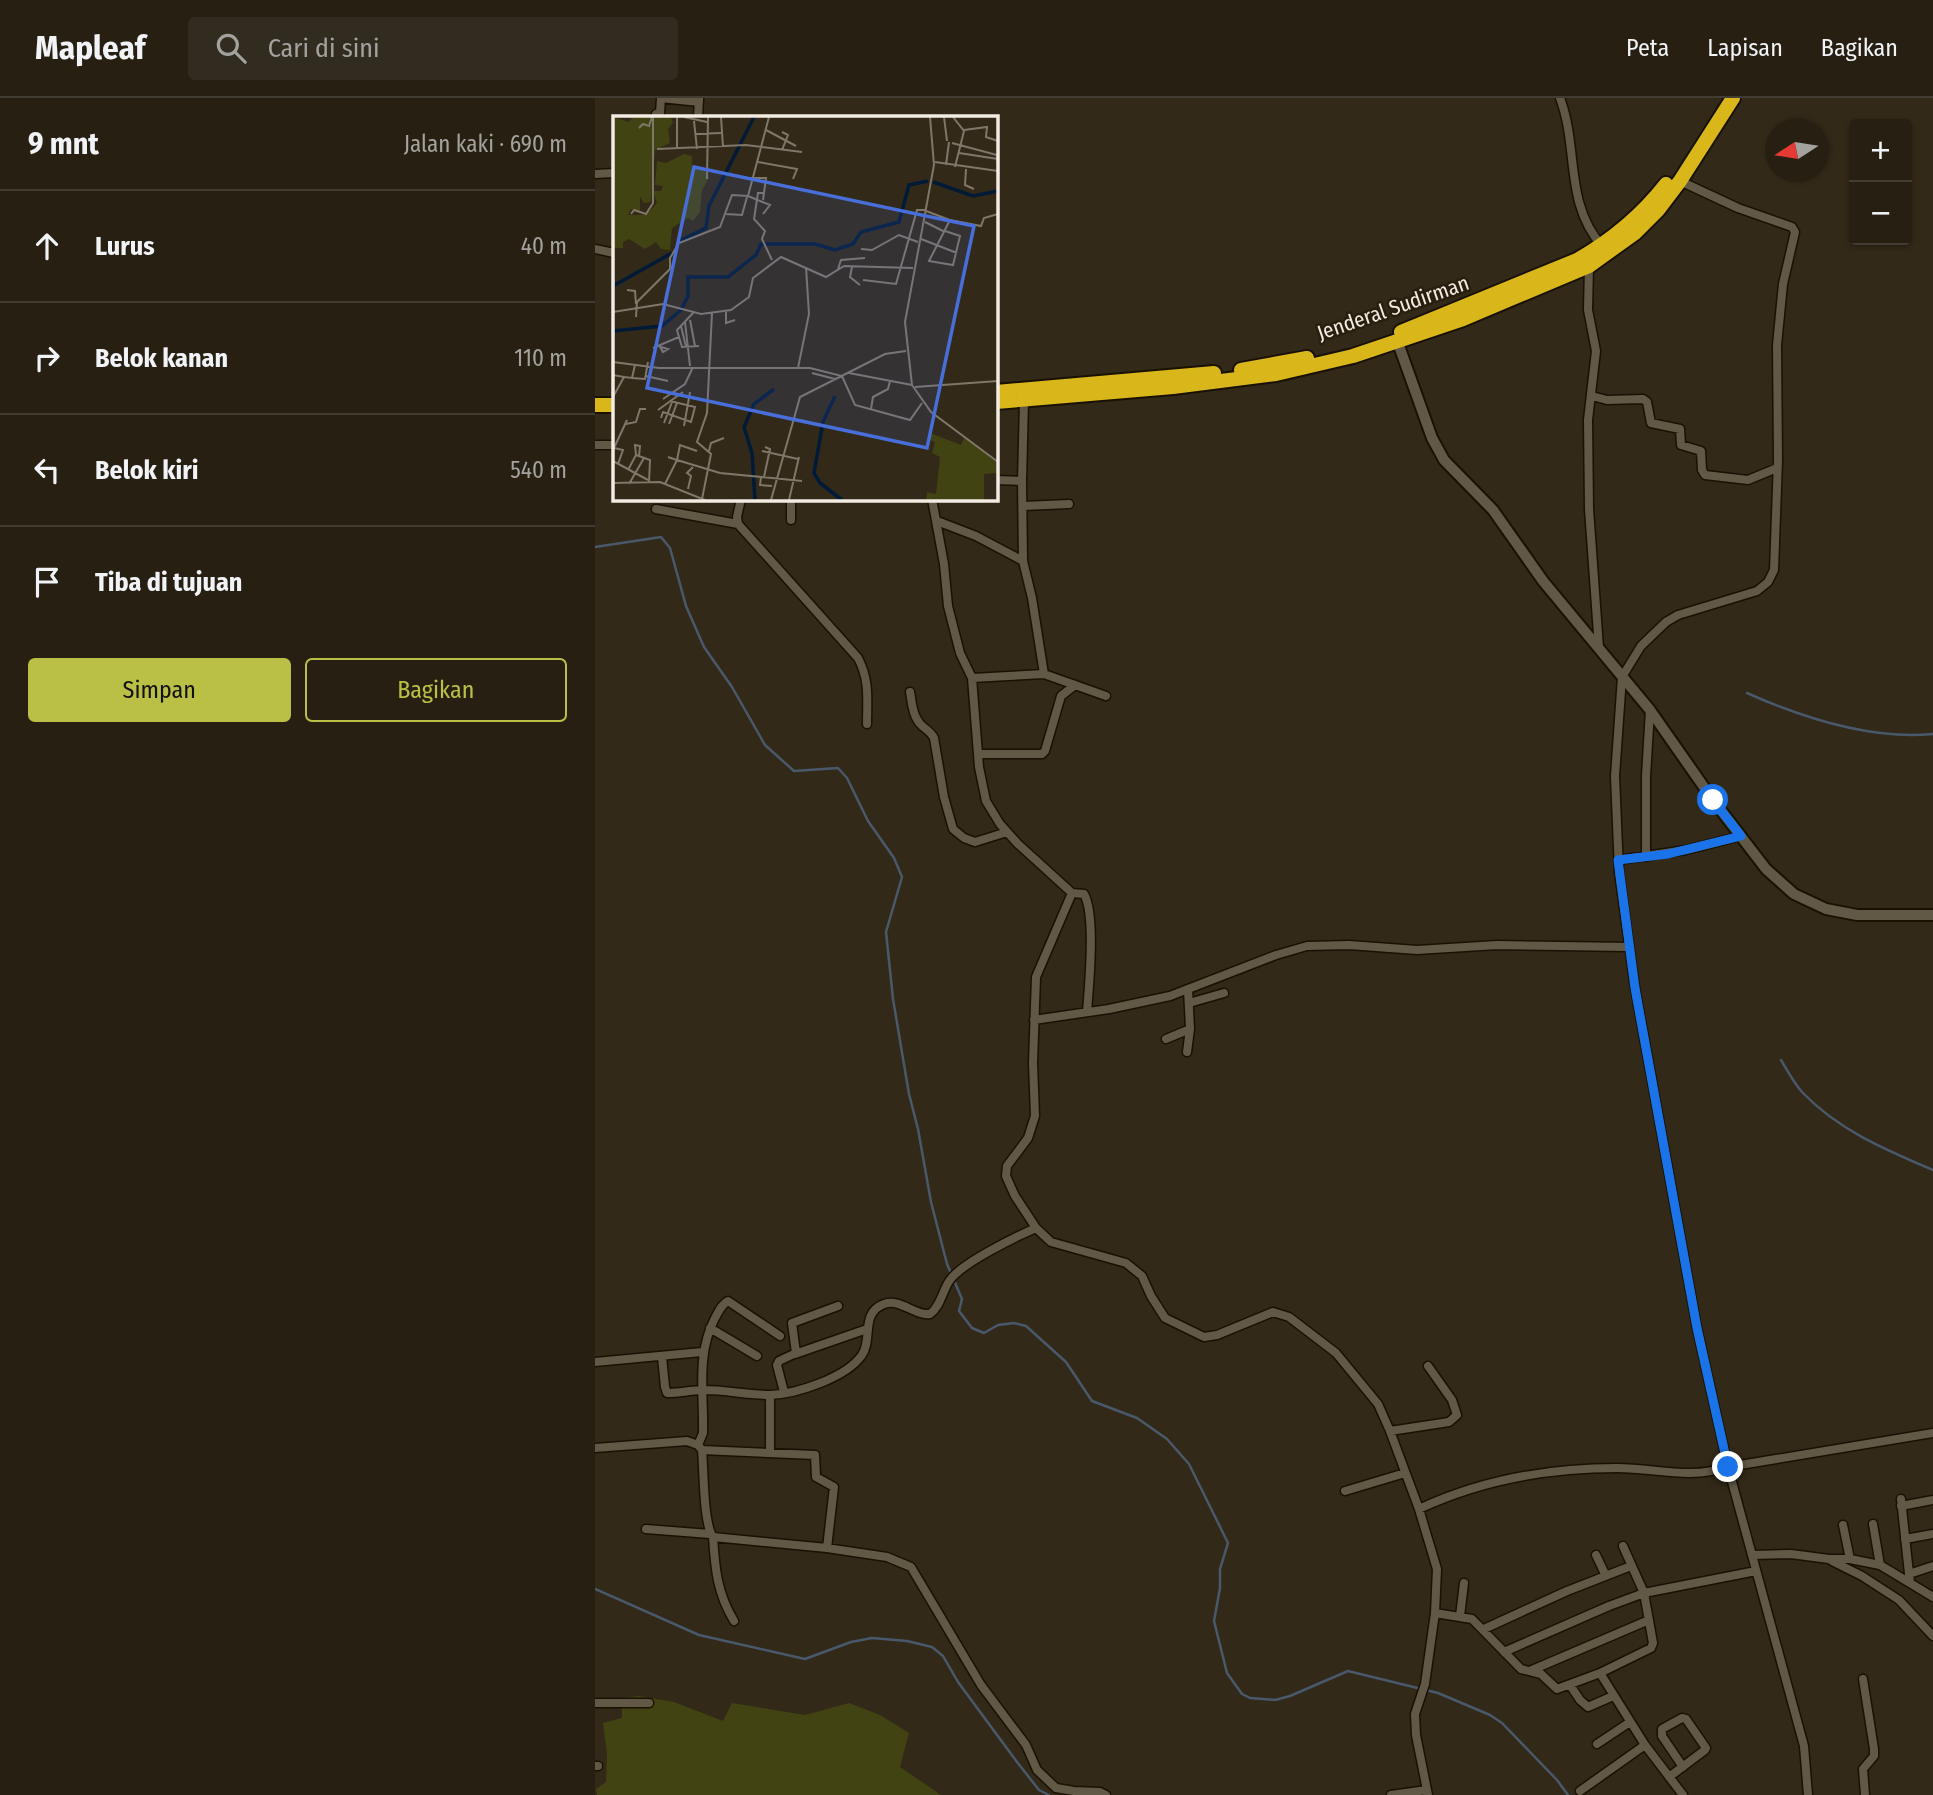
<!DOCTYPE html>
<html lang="id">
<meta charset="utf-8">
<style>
body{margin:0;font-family:"Fira Sans Condensed",sans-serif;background:#322c20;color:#f1f3f6}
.controls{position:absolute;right:21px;top:21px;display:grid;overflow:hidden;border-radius:7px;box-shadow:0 2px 5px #0004}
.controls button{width:63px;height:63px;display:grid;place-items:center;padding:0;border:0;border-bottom:2px solid #423d32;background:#261f12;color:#f1f3f6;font:35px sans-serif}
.compass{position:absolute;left:1170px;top:21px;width:63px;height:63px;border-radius:50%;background:#261f12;box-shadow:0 2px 5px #0004;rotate:258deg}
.stop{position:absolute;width:21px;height:21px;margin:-16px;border:5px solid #1a73e8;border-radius:50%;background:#fff}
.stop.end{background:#1a73e8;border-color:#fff;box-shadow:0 2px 7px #0008}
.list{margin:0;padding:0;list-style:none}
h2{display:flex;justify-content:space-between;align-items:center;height:91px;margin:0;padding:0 28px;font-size:30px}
h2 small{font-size:23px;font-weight:400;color:#a4a29f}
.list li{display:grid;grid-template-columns:46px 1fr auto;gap:21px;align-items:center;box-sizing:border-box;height:112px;padding:0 28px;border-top:2px solid #423d32}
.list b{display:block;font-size:26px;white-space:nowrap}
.list em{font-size:23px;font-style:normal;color:#a4a29f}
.actions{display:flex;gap:14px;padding:21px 28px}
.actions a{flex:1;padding:16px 0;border:2px solid #bac045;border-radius:7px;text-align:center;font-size:24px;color:#bac045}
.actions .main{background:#bac045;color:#111}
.icon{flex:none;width:38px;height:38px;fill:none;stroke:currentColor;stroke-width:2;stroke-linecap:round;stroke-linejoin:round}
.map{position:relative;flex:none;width:1338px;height:1697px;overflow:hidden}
header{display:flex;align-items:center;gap:42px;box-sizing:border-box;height:98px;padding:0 35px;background:#261f12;border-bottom:2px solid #423d32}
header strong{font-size:33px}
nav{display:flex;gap:38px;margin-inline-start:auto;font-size:24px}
.search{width:490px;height:63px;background:#322c20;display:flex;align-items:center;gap:18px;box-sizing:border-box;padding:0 24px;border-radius:7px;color:#a4a29f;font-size:26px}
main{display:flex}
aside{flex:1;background:#261f12}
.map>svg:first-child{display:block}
</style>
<header>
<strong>Mapleaf</strong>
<div class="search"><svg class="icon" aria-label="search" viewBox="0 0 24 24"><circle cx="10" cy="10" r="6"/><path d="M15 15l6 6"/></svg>Cari di sini</div>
<nav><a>Peta</a><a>Lapisan</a><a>Bagikan</a></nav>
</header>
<main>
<aside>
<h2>9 mnt<small>Jalan kaki · 690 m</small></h2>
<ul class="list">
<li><svg class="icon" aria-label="ahead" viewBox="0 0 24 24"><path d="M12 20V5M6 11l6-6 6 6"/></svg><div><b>Lurus</b></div><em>40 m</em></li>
<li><svg class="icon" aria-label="right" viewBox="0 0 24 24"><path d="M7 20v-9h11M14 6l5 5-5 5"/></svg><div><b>Belok kanan</b></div><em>110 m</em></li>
<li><svg class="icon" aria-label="left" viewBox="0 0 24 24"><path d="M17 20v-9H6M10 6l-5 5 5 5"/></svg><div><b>Belok kiri</b></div><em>540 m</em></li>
<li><svg class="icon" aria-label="arrive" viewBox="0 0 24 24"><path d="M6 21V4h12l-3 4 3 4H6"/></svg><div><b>Tiba di tujuan</b></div></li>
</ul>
<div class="actions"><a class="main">Simpan</a><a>Bagikan</a></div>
</aside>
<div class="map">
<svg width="1338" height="1697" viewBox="0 0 1338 1697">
<rect width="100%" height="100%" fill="#322918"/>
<path fill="#414313" d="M44,1598L79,1604L128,1623L137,1605L210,1617L254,1605L285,1617L314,1635L305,1669L346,1697H2L1,1691L11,1684L12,1656L8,1625L27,1620V1600Z"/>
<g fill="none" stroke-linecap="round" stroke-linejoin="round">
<path stroke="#49596b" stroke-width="2.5" d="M0,449L66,439L75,450L91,508L109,549L137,589L170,647L199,673L243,670L252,680L273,723L299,760L307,779L291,834L298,901L314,996L323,1031L336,1104L352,1166L367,1201L364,1213L377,1230L389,1235L403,1227L419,1225L431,1228L471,1264L497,1303L542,1320L572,1341L594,1366L633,1445L625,1471V1490L619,1523L632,1575L647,1596L655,1600L680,1602L695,1598L753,1573L843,1595L895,1617L907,1625L962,1682L973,1697
M1152,595C1208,620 1276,642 1338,636
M1186,962C1192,972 1199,985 1207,994C1243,1032 1291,1052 1338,1072
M0,1491L104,1537L210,1561L256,1544L277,1540L312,1543L337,1549L348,1558L363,1584L422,1664L444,1692L454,1697"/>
<defs>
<path id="street" d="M965,0C984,50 969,105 1007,148
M60,19L61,16L65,15L66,0L104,4
M103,19L104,1
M0,76L19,75
M1085,83L1143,110L1197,129L1200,134L1188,186L1182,247L1183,362L1179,472L1173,484L1162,493L1083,517L1071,524L1046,548L1027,579L1020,678L1024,774L1040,890L1102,1230L1133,1369L1209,1648L1213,1697
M0,151L19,155
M994,168L993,212L1001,253L993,322L994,411L1004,550
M997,298L1012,302L1048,301L1052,304L1056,325L1085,331L1086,347L1106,353L1107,372L1110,377L1153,382L1182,370
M0,347H19
M401,382L427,383L428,463L437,500L449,576
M427,383L429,303
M146,401L142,419L143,426L263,560C275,583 272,601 272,626
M196,401V422
M337,401L349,466L353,508L365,555L377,580L384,669L391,703L405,726L423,746L477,795L441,879L438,965L440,1018L433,1040L412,1068L411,1078L420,1098L441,1130L456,1144L531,1165L547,1178L556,1198L570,1220L609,1239L622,1237L678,1214L694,1219L741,1255L783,1306L795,1333L824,1411L842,1471L840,1515L830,1586L820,1616L821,1637L833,1697
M428,408L474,406
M61,411L143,426
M342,423L381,438L428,463
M377,580L449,576L511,598
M315,594C317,604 317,615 323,623C327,630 335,632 339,640L349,699L358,731L369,740L380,744L412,734
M383,656H447L450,653L466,598L480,587
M1051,759V678L1055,612
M1023,762L1091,752L1146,738
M477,795L489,796C501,817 494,887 492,914
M594,905L629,895
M439,922L514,911L575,898L681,857L712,848L754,847L822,852L902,847L1034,849
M571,941L595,931
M592,954L595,931L593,891
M115,1230L162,1258
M200,1256L272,1231
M67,1259L70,1289L72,1295C85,1295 97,1292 110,1292C131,1292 153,1297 175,1297C201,1296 251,1280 267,1257C278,1241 265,1215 289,1206C306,1200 319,1218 335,1216C346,1208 347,1193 355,1182C367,1165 420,1139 441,1130
M0,1264L107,1254
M189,1294L182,1267L184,1263L201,1255L197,1225L243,1208
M175,1297V1355
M795,1333L854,1324L862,1317L857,1302L833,1268
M103,1347L108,1335C109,1295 101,1256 120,1220C124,1213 126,1207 133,1203L185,1238
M0,1350L92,1343L103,1347L107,1352C109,1372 108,1425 118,1439L232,1450L292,1459L316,1469L386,1587L431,1647L442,1672L461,1690L479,1693L505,1694L511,1697
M107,1352L220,1357L221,1379L239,1389L232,1450
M750,1393L810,1375
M1306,1408L1338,1402
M824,1411C886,1382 954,1370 1022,1370C1062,1370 1093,1382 1133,1369L1338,1335
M51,1431L115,1436
M118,1439C120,1470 122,1495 139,1523
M1310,1441L1338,1436
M1001,1457L1011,1478
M1157,1457L1196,1456L1234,1461H1255L1248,1427
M1255,1461L1285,1467L1278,1426
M1237,1463L1267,1478L1304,1502L1338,1538
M1285,1467L1315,1485L1306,1401
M1314,1476L1338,1468
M1315,1485L1338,1499
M840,1515L877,1521L926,1571L946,1576L962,1591L1005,1575L1050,1647L1088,1697
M865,1518L869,1485
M889,1531L972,1493L1036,1468
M909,1554L1014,1508L1049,1495L1161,1473
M937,1572L1054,1522
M1005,1575L1056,1550L1058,1545L1049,1495L1028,1448
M1268,1581L1279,1651V1658L1268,1671L1270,1697
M975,1587L985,1602L993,1609L1018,1598
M0,1605H54
M1002,1646L1035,1624
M0,1668H3
M1074,1679L1110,1652L1111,1650L1091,1621L1087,1620L1067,1631V1638L1088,1669
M985,1693L1050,1647
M796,1697L832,1692"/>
<path id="secondary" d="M803,245L837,340L849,362L898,412L948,483L1055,612L1118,702L1171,771L1199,796L1231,811L1262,817H1338"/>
<path id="highway" d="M806,234L982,162C1017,142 1046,118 1071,86
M646,272L712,260
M401,294L619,275
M401,304L578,289L681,276L758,258L868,221L994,168L1040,135L1063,112L1085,83L1138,0
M0,307H19"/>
</defs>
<use href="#street" stroke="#191203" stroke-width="11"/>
<use href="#secondary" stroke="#191203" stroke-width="14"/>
<use href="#highway" stroke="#191203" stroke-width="18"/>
<use href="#street" stroke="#625846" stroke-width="8"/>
<use href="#secondary" stroke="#625846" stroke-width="10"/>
<use href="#highway" stroke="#d9b71a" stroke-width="14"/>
</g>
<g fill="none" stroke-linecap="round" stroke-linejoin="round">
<path stroke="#1a73e8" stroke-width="9" d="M1118,702L1146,738L1073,756L1023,762L1040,890L1102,1230L1133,1369"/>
</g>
<g text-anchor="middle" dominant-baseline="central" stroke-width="5" stroke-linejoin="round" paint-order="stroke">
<g font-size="21" fill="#f2ece2" stroke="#281f0f">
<text transform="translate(798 210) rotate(-19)">Jenderal Sudirman</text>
</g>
</g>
<g transform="translate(18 18)">
<rect width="385" height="385" fill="#322918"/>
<path d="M0,1L16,6L20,1H58L60,7L55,13L57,27L42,34L38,86L31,87L27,81V97L18,93L15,99H33L44,87L40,75H48L50,70L42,69L44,45L53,47L71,38L79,40V51L92,55L96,62L89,74L87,96L80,105L75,102L59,112L57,134L48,133L43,126L32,133L16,123L10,126V132H0ZM317,317L348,329L352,320L385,348V357L371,358V384H313L314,376L323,378L327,341L319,337L322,326L314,323Z" fill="#414313"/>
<path fill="none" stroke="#001a38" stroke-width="3.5" d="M320,66L360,80L385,75M64,126L93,112L96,90L141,1M0,170L59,137M0,215L49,210L68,194L75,180V161H115L143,139L148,128H202L222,134L240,128L248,116L286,106L296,69L315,65M222,280L210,306L201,357L207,367L229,384M142,384L139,337L131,311L141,288L161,273"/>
<path fill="none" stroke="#7f7769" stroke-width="2" d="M71,1L94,6M108,1L110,31M317,1L321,49L292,206L299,269L318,296L385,346M331,1L334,25M340,1L351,15L342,51M81,5L84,33M26,12L30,8L36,10L39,1M153,14L183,30M351,14L374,11L373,21L385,25M82,18L108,17M339,27L384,39L385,50M44,33L133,29L189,36M64,33V1M169,34L175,19L169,16M346,37L385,43M145,46L184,53L180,63M322,46L385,55M333,49L336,26M353,53L352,69L361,73M138,62H153L150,84M94,63L95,1M151,77H145L141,103L152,115L149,123L159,144M135,80L157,89L150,98M313,95L337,104L316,145L340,149L347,120L332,115M18,98L21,94L33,98L40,87V1M113,98L129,99L134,81M337,104L368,110L371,102L385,98M312,106L332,116M308,123L344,137M248,133L259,134L286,119L305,126M239,151L237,161L247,169M225,153L228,144L252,142M250,164L283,168L304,94H312M14,174L22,175L23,188M113,195V207L122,204M0,196L50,188L88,198L118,194L136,181L140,162L168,141L213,161L231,150L300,152M23,201L24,186L57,153V142L66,127L107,111L119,79L135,80L156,1M77,204L82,230M72,206L77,250M68,210L73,231M66,221L69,231L86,230M46,229L50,236L55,233L48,231M40,232L66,221L64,214L81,196M0,246L46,252H197L229,260L242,289L297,304L309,287M185,252L196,198L193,151M199,257L222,263M236,257L299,269M0,259L11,261L0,281M33,260L55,265M11,261L19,262L22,249M19,262L32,263L35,246M302,271L385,265M50,283L72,268L80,251M258,293L260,281L275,273L277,265M45,294L70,276M48,302L50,296L78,306L82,291L57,285M51,307L59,286M13,308L23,306L27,293H33M56,308L64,287M71,310L77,276M1,332L14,304M1,332L10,334L5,348M84,335L67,329L64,344L107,357L148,361L147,369L159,370M96,335L98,327L111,322M149,335L185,343M23,339L22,329L27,330L26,340M0,345L35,364M15,354L23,339L37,344L36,367M148,361L189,365M151,361L157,333L152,331M0,367L47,366L92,384M16,368L31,342M52,368L64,344L55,341M75,373L78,360L74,357L80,351M89,383L98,338L84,326L94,297L99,197M158,384L187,281L272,238L293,235M176,384L186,341"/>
<path fill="#486eda" fill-opacity="0.15" stroke="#486eda" stroke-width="3.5" d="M81,51L361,110L314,332L34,272Z"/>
<rect width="385" height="385" fill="none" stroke="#f2ece2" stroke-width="3.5"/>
</g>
</svg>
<div class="controls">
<button>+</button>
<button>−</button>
</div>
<svg class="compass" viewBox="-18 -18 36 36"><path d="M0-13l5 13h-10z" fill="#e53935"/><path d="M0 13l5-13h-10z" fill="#a4a29f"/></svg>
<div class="stop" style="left:1118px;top:702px"></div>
<div class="stop end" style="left:1133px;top:1369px"></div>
</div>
</main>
